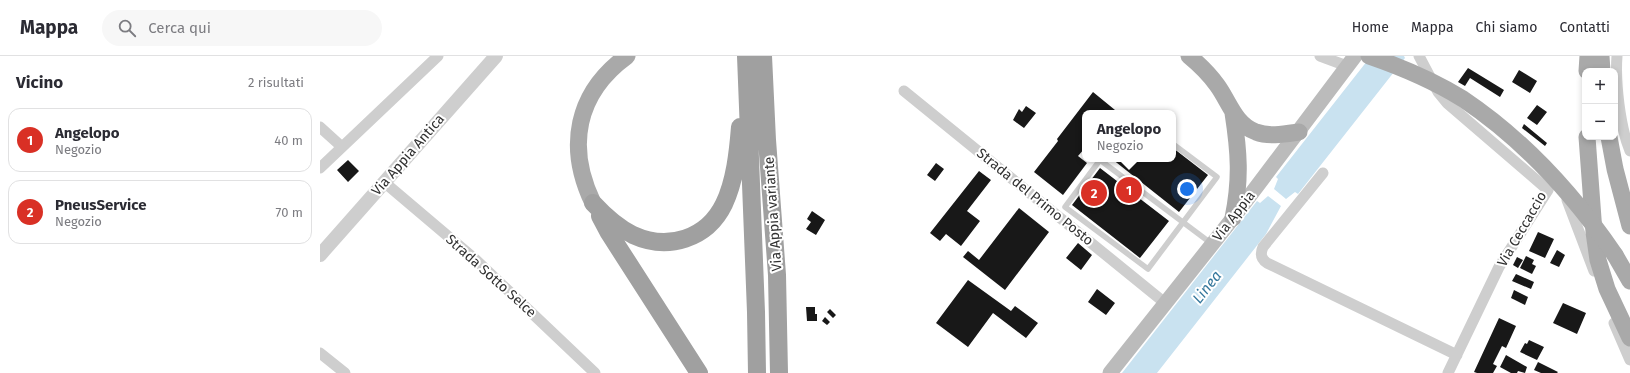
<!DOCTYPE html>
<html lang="it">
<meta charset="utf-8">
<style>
body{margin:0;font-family:"Fira Sans",sans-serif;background:#f7f7f7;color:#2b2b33}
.controls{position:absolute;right:12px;top:12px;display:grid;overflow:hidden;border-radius:8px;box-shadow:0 2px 6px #0003}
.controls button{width:36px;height:36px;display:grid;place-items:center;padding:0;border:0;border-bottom:1px solid #e1e1e2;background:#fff;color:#2b2b33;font:20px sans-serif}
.you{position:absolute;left:867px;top:133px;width:14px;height:14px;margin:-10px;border:3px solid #fff;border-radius:50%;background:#1a73e8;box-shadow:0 0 0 6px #1a73e833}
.badge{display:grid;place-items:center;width:26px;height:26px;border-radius:50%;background:#d93025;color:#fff;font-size:13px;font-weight:700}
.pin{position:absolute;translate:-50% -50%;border:2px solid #fff;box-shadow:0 1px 4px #0006}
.popup{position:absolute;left:762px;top:54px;width:94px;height:52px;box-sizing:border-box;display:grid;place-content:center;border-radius:8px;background:#fff;filter:drop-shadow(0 1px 3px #0005);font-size:13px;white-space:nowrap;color:#7c7c81}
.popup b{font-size:15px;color:#2b2b33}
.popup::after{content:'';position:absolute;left:50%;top:100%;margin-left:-8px;border:8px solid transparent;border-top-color:#fff}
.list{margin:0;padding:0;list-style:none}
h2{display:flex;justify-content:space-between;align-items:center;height:52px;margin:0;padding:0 16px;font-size:17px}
h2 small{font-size:13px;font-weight:400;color:#7c7c81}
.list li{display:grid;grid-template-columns:26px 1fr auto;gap:12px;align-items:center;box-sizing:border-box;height:64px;margin:0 8px 8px;padding:0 8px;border:1px solid #e1e1e2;border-radius:12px}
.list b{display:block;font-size:15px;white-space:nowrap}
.list p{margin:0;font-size:13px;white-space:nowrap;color:#7c7c81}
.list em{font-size:13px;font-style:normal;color:#7c7c81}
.icon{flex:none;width:22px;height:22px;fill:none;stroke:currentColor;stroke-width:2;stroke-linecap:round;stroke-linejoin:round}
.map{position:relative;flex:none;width:1310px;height:317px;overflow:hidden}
header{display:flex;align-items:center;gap:24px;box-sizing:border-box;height:56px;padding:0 20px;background:#fff;border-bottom:1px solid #e1e1e2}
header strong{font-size:19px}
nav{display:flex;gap:22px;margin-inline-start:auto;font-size:14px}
.search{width:280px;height:36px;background:#f7f7f7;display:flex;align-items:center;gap:10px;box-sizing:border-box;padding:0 14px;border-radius:22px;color:#7c7c81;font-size:15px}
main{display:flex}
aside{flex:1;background:#fff}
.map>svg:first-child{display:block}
</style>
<header>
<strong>Mappa</strong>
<div class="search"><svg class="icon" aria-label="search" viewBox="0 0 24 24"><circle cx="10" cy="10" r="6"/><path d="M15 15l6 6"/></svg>Cerca qui</div>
<nav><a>Home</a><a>Mappa</a><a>Chi siamo</a><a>Contatti</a></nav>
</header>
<main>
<aside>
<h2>Vicino<small>2 risultati</small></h2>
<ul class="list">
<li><span class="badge">1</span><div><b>Angelopo</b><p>Negozio</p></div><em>40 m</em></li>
<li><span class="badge">2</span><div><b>PneusService</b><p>Negozio</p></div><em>70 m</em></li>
</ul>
</aside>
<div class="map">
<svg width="1310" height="317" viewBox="0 0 1310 317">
<rect width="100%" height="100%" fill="#fff"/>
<path fill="#c9e2f0" d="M1051,0H1084L1085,2L978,138L975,136L966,143L954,133L958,123L956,121Z
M948,140L961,150L946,178L837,317H802L937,145L940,147Z"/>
<path fill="#181818" d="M1148,12L1184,34L1180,41L1150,22L1145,30L1138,26Z
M1199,14L1217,25L1210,37L1192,26Z
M773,36L795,54L792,57H765V92L758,100L767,107L743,139L714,116L738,85L737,83Z
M1217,49L1227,56L1217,69L1207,62Z
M706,50L716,57L704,72L693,64L699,53L702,56Z
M1204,68L1227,87L1225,90L1202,72Z
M853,92L888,119L859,156L792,103H853Z
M28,104L39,115L28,126L17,114Z
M616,107L624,113L615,125L607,119Z
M780,112L849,165L820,202L752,149Z
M659,115L671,124L647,155L660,165L641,190L626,178L620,185L610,177Z
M699,152L729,176L685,234L643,201L648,195L659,204Z
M492,155L505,164L496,179L486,173L491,166L487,163Z
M1218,176L1234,183L1225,202L1209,195Z
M758,187L772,199L761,214L746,202Z
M1237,194L1245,199L1239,211L1230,207Z
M1206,200L1214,204L1212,208L1216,210L1212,218L1200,212Z
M1197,201L1203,204L1198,212L1193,209Z
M1196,218L1214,226L1211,233L1192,225Z
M648,224L691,255L695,250L718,267L706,282L673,257L648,291L616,267Z
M777,233L795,247L786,259L768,246Z
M1194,234L1208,241L1205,249L1191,242Z
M1243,247L1266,257L1257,278L1233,267Z
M486,251H495V258H497V265H487Z
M510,253L516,259L513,262L507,256Z
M505,261L510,266L507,269L502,265Z
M1179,262L1196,270L1186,292L1182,290L1173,308L1177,310L1173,317H1157L1154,316Z
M1209,284L1224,291L1217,304L1200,296L1205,287L1207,288Z
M1186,299L1207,311L1205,317L1198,315L1197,317H1191L1180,311Z
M1218,306L1238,316L1237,317H1221L1214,314Z"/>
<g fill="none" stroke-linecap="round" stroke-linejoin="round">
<path stroke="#cecece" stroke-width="5.5" d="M853,88L897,121L828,213L745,151L780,104L892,188"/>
<path stroke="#cecece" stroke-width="11" d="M1000,0L1027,10
M1099,0L1118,36L1127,47L1228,134L1179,211L1128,317
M1297,0C1295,26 1300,71 1310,95
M584,35L845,247
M0,71L22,91
M0,112L118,0
M1003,117L943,191C940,198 941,203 947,207L1137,299
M64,126L156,204L275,317
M1247,144L1274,215
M1294,267L1310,304
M0,297L25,317"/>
<path stroke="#cecece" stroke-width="14" d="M0,199L176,0"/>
<path stroke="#bbb" stroke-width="15" d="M790,317L913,162L1035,0"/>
<path stroke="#a9a9a9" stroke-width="17" d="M869,0C880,9 889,18 897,29C909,45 915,69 936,76C949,81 965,78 979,76
M1281,0L1282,15
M1267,15L1268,0
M913,57C919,96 921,123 913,162
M1267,81L1274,176L1278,204L1287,233L1310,282
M1289,81L1295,113L1310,170
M273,147C246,91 256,37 307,0
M1295,199L1310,225"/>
<path stroke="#a0a0a0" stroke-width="18" d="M426,0L436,256L437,317
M443,0L447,84L457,219L459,317
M273,147C285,160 297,171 313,179C348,195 387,183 404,148C415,125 418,96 420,71
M280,160L289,177L379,317"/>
<path stroke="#a9a9a9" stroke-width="17" d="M1049,0C1081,11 1114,25 1143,43C1204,84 1254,139 1295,199"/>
</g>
<g text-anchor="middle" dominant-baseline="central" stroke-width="4" stroke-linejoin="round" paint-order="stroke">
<g font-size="14" fill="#313131" stroke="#fff">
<text transform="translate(88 99) rotate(-49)">Via Appia Antica</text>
<text transform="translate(715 141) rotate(39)">Strada del Primo Posto</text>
<text transform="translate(453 158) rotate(-94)">Via Appia variante</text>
<text transform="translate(914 160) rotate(-52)">Via Appia</text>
<text transform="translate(1202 173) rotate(-60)">Via Ceccaccio</text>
<text transform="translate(171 220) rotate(42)">Strada Sotto Selce</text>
</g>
<g font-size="15" font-style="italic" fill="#35779c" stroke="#fff">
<text transform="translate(887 231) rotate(-52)">Linea</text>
</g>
</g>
</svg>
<div class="controls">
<button>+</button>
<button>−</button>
</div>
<div class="you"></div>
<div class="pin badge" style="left:809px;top:134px">1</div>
<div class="popup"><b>Angelopo</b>Negozio</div>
<div class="pin badge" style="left:774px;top:137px">2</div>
</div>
</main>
